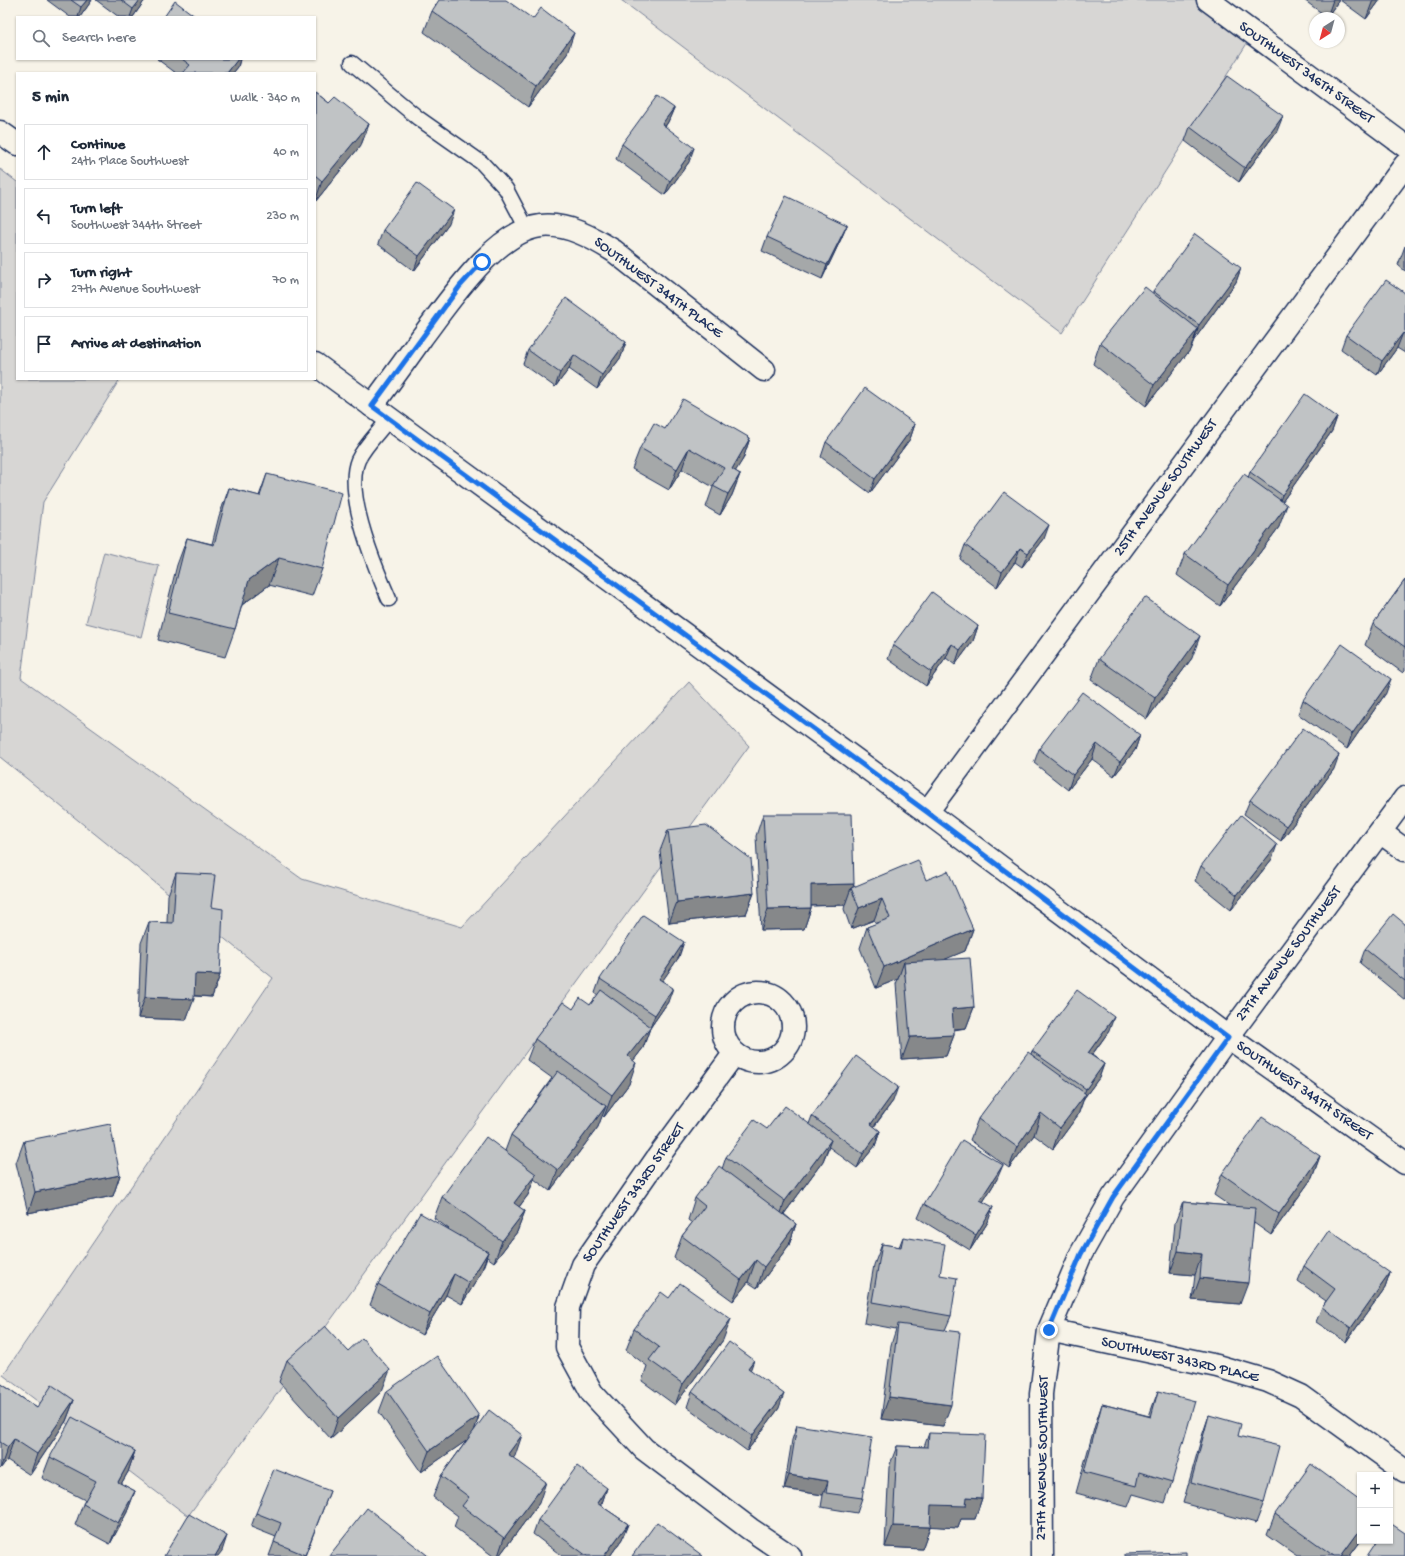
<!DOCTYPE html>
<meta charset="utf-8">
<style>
body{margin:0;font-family:"Gochi Hand",sans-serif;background:#f6f6f7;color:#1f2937}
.controls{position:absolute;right:12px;bottom:12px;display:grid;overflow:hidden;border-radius:0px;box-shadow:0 1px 3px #0004}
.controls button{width:36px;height:36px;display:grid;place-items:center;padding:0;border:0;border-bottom:1px solid #e0e1e3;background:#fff;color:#1f2937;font:20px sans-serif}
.compass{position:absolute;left:1309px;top:12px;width:36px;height:36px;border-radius:50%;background:#fff;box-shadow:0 1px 3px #0004;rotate:216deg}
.stop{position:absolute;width:12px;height:12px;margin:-9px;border:3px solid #1a73e8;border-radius:50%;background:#fff}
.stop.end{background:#1a73e8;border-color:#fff;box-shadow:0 1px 4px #0008}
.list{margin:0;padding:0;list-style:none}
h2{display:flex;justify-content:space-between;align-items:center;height:52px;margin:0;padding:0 16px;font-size:17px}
h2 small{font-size:13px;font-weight:400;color:#747a83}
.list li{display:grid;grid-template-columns:26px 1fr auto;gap:12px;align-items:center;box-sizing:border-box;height:56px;margin:0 8px 8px;padding:0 8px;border:1px solid #e0e1e3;border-radius:0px}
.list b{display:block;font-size:15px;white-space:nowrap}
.list p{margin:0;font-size:13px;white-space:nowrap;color:#747a83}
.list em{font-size:13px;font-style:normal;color:#747a83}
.icon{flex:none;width:22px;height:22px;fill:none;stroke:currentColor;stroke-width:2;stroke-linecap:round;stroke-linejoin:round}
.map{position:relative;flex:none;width:1405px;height:1556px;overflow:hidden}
.search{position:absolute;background:#fff;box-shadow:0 1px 3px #0004;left:16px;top:16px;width:300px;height:44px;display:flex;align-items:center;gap:10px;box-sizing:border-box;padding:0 14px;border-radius:0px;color:#747a83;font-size:15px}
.panel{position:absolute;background:#fff;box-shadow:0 1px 3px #0004;left:16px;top:72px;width:300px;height:308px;border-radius:0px}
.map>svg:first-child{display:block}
</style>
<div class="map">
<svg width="1405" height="1556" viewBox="0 0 1405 1556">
<rect width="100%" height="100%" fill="#f7f3e8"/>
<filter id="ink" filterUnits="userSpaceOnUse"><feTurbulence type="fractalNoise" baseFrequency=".025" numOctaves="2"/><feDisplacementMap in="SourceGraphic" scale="8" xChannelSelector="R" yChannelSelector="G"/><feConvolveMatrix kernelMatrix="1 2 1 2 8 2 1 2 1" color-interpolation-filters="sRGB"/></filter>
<g filter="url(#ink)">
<path fill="#d7d6d4" stroke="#798299" d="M621,0H1208L1253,34L1062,333Z
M0,169L17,182V379H120L43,502L21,678L302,879L462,927L689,682L749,746L188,1516L3,1375L273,978L0,757Z
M104,552L159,566L141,637L86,623Z"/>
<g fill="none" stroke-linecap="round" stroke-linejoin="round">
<defs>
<path id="service" d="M352,63L418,118L482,163L506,189L527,229
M389,419C379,432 365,445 358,460C344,493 375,567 389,599"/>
<path id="minor" d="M1208,0L1405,146
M372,406C389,383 406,360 422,337C448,303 495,231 541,226C567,223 593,238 614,251L764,370
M927,812L1405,165
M1380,832L1405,850
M723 1027a35 35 0 1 1 70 0a35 35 0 1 1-70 0Z
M734,1054L658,1157L583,1265L568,1307L567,1347L592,1393L644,1449L750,1529L790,1556
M1049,1330L1217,1366L1268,1381L1301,1396L1405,1471
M1042,1556L1041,1394L1049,1330L1081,1254L1113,1197L1228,1037L1405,798"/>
<path id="tertiary" d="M0,132L17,144
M315,364L927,812L1228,1037L1405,1163"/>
</defs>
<use href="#service" stroke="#1b2f5e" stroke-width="17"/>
<use href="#minor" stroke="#1b2f5e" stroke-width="25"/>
<use href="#tertiary" stroke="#1b2f5e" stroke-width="25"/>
<use href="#service" stroke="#f7f3e8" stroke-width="14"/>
<use href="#minor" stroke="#f7f3e8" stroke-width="22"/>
<use href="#tertiary" stroke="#f7f3e8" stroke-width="22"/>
</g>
<path fill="#a5a8a9" stroke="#1b2f5e" d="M47,0H92L80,17H70Z
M96,0H145L133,17H119Z
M1304,0H1339L1327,17Z
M1340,0H1380L1366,19Z
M432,11L533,19L567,54L528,107L424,32Z
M157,59H240L238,67L233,73H176Z
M315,92L329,103L369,124L361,145L315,202Z
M674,108L668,122L665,127L689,162L665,195L616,159L622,144Z
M1190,127L1277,131L1239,182L1185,141Z
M449,224L414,271L378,244L383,230Z
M847,225L841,239L822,279L762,251L767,237Z
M1405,246V271L1398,265Z
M1241,268L1236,282L1194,340L1190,350L1146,406L1093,364L1100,343L1153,293V291Z
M1405,293V353L1397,348L1377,375L1341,349L1346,335Z
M626,342L621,357L597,389L569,369L555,387L523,364L528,350Z
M1337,417L1332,431L1282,502L1279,527L1220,606L1177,575L1185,554L1248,478L1250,472Z
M915,424L910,439L870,493L821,457L826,442Z
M665,429L750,438L743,459L735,471L740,474L732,495L720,515L706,507L713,487L682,469L669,490L632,469L640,448Z
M267,474L322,569L312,596L269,585L242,605L235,629L225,657L158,640L177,565L187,538L212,544L219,516L229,488L259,496Z
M1044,539L1022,567L1015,562L997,587L960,559L965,545Z
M1405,580V671L1403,673L1365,645L1373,624Z
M978,626L973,641L955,665L946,658L926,686L888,659L893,645Z
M1192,658L1147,719L1091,680L1099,659Z
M1386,693L1347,749L1298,714L1303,700Z
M1140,735L1135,750L1114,776L1092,759L1068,790L1034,763L1039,749Z
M1334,769L1281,841L1244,814L1250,800Z
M763,814L853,888L926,880L973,929L965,951L944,959L974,1007L966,1028L954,1030V1035L946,1056L902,1059L896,984L898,979L876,988L860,948L867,927L876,924L874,920L851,929L844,909L845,905L811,906V908L804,929L761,930L756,836Z
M668,830L754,893L746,914L669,923L660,851Z
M1272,859L1231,910L1195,881L1201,866Z
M176,873L211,907L220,975L212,997L194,996L186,1020L138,1018L141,943L149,922L167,923L168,895Z
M1405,924V1000L1360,963L1365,949Z
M679,957L662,981L668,1002L650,1028L643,1048L633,1061L629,1084L604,1117L602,1115L598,1127L550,1191L534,1179L528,1195L519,1207L525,1211L517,1232L494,1262L487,1257L481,1273L462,1304L446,1295L422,1335L370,1305L378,1284L449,1229L434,1218L442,1197L505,1151L511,1135L552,1078L527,1060L535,1039L573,1009L590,1005L598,995L595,993L600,979Z
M1109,1031L1092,1055L1104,1064L1099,1078L1084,1098L1078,1115L1053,1149L1034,1135L1009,1168L970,1140L978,1119L1031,1054L1032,1051Z
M893,1101L874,1127L880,1131L875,1146L857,1168L829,1147L823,1161L784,1214L796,1224L789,1245L757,1288L748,1282L733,1301L674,1258L682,1236L692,1223L688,1220L695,1198L722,1169L726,1157L767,1129L809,1124L812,1116Z
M24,1141L120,1175L113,1196L28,1213L16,1163Z
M1320,1156L1312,1178L1271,1235L1254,1223L1240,1304L1192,1300L1195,1275L1170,1273L1175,1223L1183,1202L1230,1206L1214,1195L1222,1174Z
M997,1179L983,1202L988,1222L970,1250L918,1218L924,1204Z
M903,1237L940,1275L951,1316L945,1330L943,1426L881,1419L891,1345L896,1329L864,1323L874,1265L882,1244L899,1247Z
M1304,1266L1390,1273L1385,1288L1346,1342L1316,1322L1322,1307L1326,1301L1298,1281Z
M669,1298L723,1340L675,1405L642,1381L647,1366L626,1350L634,1329Z
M287,1360L382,1391L331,1439L279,1382Z
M754,1360L750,1369L779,1408L747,1451L687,1407L692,1392Z
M0,1383L37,1408L74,1400L66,1421L30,1475L7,1460L0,1469Z
M387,1391L479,1416L474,1430L515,1456L513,1458L539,1503L499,1556H493L454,1527L458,1516L433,1497L441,1476L467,1440L421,1472L379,1412Z
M1158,1391L1172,1482L1165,1503L1133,1494L1128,1507L1076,1493L1095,1425L1102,1404L1149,1416Z
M1209,1415L1238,1436L1264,1502L1256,1523L1183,1503L1202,1436Z
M797,1425L862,1498L857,1513L821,1507L823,1495L784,1489L792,1440Z
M929,1433L982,1498L975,1519H961L958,1528L930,1526L922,1549L885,1547L889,1467L897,1446L924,1447Z
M135,1451L128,1472L121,1484L135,1491L127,1512L110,1544L75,1525L83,1504L85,1500L42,1478L50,1457Z
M607,1488L602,1503L600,1505L628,1524L622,1539L610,1556H562L533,1534L538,1520Z
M330,1491L305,1556H269L276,1537L251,1527L256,1513Z
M1275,1514L1360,1541L1349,1556H1297L1267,1535Z"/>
<path fill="#86888a" stroke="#1b2f5e" d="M87,0H92L80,17H78L81,7Z
M140,0H145L133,17H130L133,9Z
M1333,0H1339L1327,17Z
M1373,0H1380L1366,19Z
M574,33L567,54L528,107L536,86Z
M238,59H240L238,67L233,73H227Z
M674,108L668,122L656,139L662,124Z
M1283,116L1277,131L1239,182L1245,168Z
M369,124L361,145L315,202L322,181Z
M694,148L689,162L665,195L670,181Z
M454,210L449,224L414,271L419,256Z
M847,225L841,239L822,279L827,265Z
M1241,268L1236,282L1194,340L1199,325Z
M1198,329L1190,350L1146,406L1154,385Z
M1403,333L1397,348L1377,375L1382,361Z
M626,342L621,357L597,389L602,375Z
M574,355L569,369L555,387L560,373Z
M1337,417L1332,431L1277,509L1282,495Z
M915,424L910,439L870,493L875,479Z
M750,438L743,459L724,490L732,469Z
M689,448L682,469L669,490L677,469Z
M740,474L732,495L720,515L728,494Z
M1287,505L1279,527L1220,606L1228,585Z
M1049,525L1044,539L1022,567L1028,553Z
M1020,548L1015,562L997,587L1002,572Z
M279,558L269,585L239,607L249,580Z
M978,626L973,641L955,665L960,650Z
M1200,636L1192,658L1147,719L1155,698Z
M952,644L946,658L926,686L931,672Z
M1391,679L1386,693L1347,749L1352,734Z
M1140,735L1135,750L1114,776L1120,762Z
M1097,744L1092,759L1068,790L1073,775Z
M1339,755L1334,769L1281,841L1286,826Z
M1277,845L1272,859L1231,910L1237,895Z
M854,884L852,890L851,888L845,905L803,906L811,885Z
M754,893L746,914L669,923L677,902Z
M882,899L874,920L851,929L859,908Z
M811,908L804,929L761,930L768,909Z
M973,929L965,951L905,976L904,962L898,979L876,988L884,967Z
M684,942L679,957L654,993L659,979Z
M195,974L220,975L212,997L187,995Z
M673,988L668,1002L650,1028L643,1048L620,1078L628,1056L650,1028L655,1015Z
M145,997L194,999L186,1020L138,1018Z
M974,1007L966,1028L944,1030L952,1009Z
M1114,1017L1109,1031L1083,1067L1088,1053Z
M954,1035L946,1056L902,1059L910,1037Z
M636,1063L629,1084L604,1117L612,1095Z
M1104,1064L1099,1078L1084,1098L1078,1115L1053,1149L1060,1128L1082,1099L1086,1089Z
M898,1087L893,1101L865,1138L871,1124Z
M606,1106L598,1127L550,1191L558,1170Z
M1041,1113L1034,1135L1009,1168L1017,1147Z
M880,1131L875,1146L857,1168L863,1154Z
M831,1140L823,1161L778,1222L785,1201Z
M1320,1156L1312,1178L1271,1235L1279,1214Z
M1003,1165L997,1179L975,1215L980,1200Z
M536,1174L528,1195L506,1224L514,1203Z
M120,1175L113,1196L28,1213L35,1192Z
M993,1207L988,1222L970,1250L976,1235Z
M525,1211L517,1232L494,1262L502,1241Z
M796,1224L789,1245L757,1288L764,1267Z
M1178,1251L1202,1254L1195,1275L1170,1273Z
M488,1252L481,1273L462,1304L469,1283Z
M756,1260L748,1282L733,1301L741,1280Z
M1390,1273L1385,1288L1346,1342L1351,1328Z
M454,1274L446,1295L422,1335L430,1314Z
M1200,1278L1248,1283L1240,1304L1192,1300Z
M731,1319L723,1340L675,1405L683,1384Z
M754,1360L749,1374L748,1368Z
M390,1370L382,1391L331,1439L338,1418Z
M784,1394L779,1408L747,1451L752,1436Z
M889,1397L951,1405L943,1426L881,1419Z
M74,1400L66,1421L30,1475L37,1454Z
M479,1416L472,1437L421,1472L429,1451Z
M522,1435L515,1456L500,1475L508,1454Z
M14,1439L7,1460L0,1469L8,1447Z
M135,1451L128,1472L110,1503L118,1482Z
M789,1475L828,1481L823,1495L784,1489Z
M546,1482L539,1503L499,1556H498L504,1538Z
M607,1488L602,1503L592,1517L597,1503Z
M135,1491L127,1512L110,1544L118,1523Z
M967,1497L982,1498L975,1519H961L958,1528L923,1526L931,1505Z
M628,1524L622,1539L610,1556H604Z
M893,1526L930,1527L922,1549L885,1547Z
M1360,1530V1541L1349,1556H1341Z
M227,1536L222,1551L218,1556H215Z"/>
<path fill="#c0c3c5" stroke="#1b2f5e" d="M71,0H87L81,7Z
M121,0H140L133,9Z
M439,0H506L533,19L541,8L574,33L536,86L432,11Z
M175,1L196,17H164Z
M182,59H238L227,73H183L190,65Z
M1227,76L1283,116L1245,168L1190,127Z
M315,92L329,103L335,97L369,124L322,181L315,175Z
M657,96L674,108L662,124L694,148L670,181L622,144Z
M417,183L454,210L419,256L383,230Z
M786,196L847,225L827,265L767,237Z
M1195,234L1241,268L1199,325L1153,291Z
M1386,280L1405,293V335L1403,333L1382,361L1346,335Z
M1145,287L1198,329L1154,385L1100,343Z
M566,298L626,342L602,375L574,355L560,373L528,350Z
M865,388L915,424L875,479L826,442Z
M1305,394L1337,417L1282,495L1250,472Z
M683,399L750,438L732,469L740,474L728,494L713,486L724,468L689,448L677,469L640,448L654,423L665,429Z
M267,474L342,493L322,569L279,558L249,580L235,629L168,613L187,538L214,545L229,488L260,496Z
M1244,474L1287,505L1228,585L1185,554Z
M1004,492L1049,525L1028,553L1020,548L1002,572L965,545Z
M1405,580V647L1373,624Z
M932,592L978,626L960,650L952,644L931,672L893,645Z
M1145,597L1200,636L1155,698L1099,659Z
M1342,644L1391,679L1352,734L1303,700Z
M1082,692L1140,735L1120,762L1097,744L1073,775L1039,749Z
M1303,728L1339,755L1286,826L1250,800Z
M763,814H852L854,884L811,885V908L768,909Z
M1241,815L1277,845L1237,895L1201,866Z
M706,825L751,859L754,893L677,902L668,830Z
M918,860L926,880L948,871L973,929L884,967L867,927L890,918L882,899L859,908L851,888Z
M176,873L215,875L211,907L223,909L220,975L195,974L194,999L145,997L149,922L173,923Z
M1393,914L1405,924V981L1365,949Z
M643,915L684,942L659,979L673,988L655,1015L600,979Z
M970,958L974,1007L952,1009L954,1035L910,1037L904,962Z
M601,990L651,1027L628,1056L636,1063L612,1095L535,1039L563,1002L573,1009L580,998L590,1005Z
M1077,990L1114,1017L1088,1053L1104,1064L1086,1089L1032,1051Z
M1028,1052L1086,1094L1060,1128L1041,1113L1017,1147L978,1119Z
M856,1056L898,1087L871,1124L880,1131L863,1154L812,1116Z
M558,1071L606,1106L558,1170L511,1135Z
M785,1106L831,1140L785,1201L726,1157L754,1120L767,1129Z
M1262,1117L1320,1156L1279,1214L1222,1174Z
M110,1124L120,1175L35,1192L24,1141Z
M486,1137L536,1174L514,1203L525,1211L502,1241L442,1197Z
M962,1140L1003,1165L980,1200L993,1207L976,1235L924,1204Z
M719,1166L796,1224L764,1267L756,1260L741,1280L682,1236L705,1206L695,1198Z
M1183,1202L1255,1208L1248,1283L1200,1278L1202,1254L1178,1251Z
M420,1213L488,1252L469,1283L454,1274L430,1314L378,1284Z
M1329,1230L1390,1273L1351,1328L1322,1307L1335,1289L1304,1266Z
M903,1237L945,1244L940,1275L957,1278L951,1316L872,1302L882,1244L901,1247Z
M680,1283L731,1319L683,1384L649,1360L659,1347L634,1329L661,1292L669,1298Z
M898,1324L960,1332L951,1405L889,1397Z
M325,1326L348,1351L362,1338L390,1370L338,1418L287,1360Z
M729,1342L754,1360L748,1368L784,1394L752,1436L692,1392Z
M437,1356L479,1416L429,1451L387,1391Z
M0,1383L37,1408L52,1385L74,1400L37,1454L14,1439L8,1447L0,1442Z
M1158,1391L1195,1401L1172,1482L1139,1472L1136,1486L1084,1472L1102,1404L1151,1417Z
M489,1410L522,1435L508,1454L546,1482L504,1538L462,1506L469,1497L441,1476Z
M1209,1415L1241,1424L1238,1436L1279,1446L1264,1502L1191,1482Z
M72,1417L135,1451L118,1482L135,1491L118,1523L83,1504L96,1481L50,1457Z
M797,1425L872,1437L862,1498L826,1493L828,1481L789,1475Z
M929,1433L985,1435L982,1498L967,1497L966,1506L931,1505L930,1527L893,1526L897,1446L928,1447Z
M1311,1464L1360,1500V1530L1341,1556H1334L1275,1514Z
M577,1466L607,1488L597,1503L628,1524L604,1556H587L538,1520Z
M274,1469L330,1491L305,1555L274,1542L281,1523L256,1513Z
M367,1508L427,1555V1556H329Z
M189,1514L227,1536L215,1556H216H164Z
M657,1522L703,1556H632Z
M1390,1523L1405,1533V1556H1367L1377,1541H1390Z
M1186,1552V1556H1125V1554Z"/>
</g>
<g fill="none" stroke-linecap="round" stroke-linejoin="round" filter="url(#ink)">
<path stroke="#1a73e8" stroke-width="5" d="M482,262L460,286L372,406L927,812L1228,1038L1113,1197L1081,1254L1049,1330"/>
</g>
<g text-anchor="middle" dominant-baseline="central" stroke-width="3" stroke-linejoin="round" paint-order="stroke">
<g font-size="15" fill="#1b2f5e" stroke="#f7f3e8">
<text transform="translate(1306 73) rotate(36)">SOUTHWEST 346TH STREET</text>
<text transform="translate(658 288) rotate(37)">SOUTHWEST 344TH PLACE</text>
<text transform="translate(1166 488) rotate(-54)">25TH AVENUE SOUTHWEST</text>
<text transform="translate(1289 954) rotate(-53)">27TH AVENUE SOUTHWEST</text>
<text transform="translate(1304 1091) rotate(35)">SOUTHWEST 344TH STREET</text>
<text transform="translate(634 1193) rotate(-55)">SOUTHWEST 343RD STREET</text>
<text transform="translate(1180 1360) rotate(13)">SOUTHWEST 343RD PLACE</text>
<text transform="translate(1043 1458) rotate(-89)">27TH AVENUE SOUTHWEST</text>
</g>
</g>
</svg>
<div class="controls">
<button>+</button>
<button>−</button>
</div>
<svg class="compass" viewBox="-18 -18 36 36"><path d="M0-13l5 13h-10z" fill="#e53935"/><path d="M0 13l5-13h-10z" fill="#747a83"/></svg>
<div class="stop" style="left:482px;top:262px"></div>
<div class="stop end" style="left:1049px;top:1330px"></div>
<div class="search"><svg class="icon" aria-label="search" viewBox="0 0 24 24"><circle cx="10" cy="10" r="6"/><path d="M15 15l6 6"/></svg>Search here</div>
<section class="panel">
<h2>5 min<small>Walk · 340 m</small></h2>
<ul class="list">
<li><svg class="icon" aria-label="ahead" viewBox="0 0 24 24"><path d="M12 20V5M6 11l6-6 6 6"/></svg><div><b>Continue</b><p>24th Place Southwest</p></div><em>40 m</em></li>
<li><svg class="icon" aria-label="left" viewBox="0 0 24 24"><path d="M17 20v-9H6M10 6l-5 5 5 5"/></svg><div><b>Turn left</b><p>Southwest 344th Street</p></div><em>230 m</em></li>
<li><svg class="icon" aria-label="right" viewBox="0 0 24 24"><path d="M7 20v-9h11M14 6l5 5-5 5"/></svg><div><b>Turn right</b><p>27th Avenue Southwest</p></div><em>70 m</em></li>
<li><svg class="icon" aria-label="arrive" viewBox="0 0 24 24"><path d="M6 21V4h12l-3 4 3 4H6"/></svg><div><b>Arrive at destination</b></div></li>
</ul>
</section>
</div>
